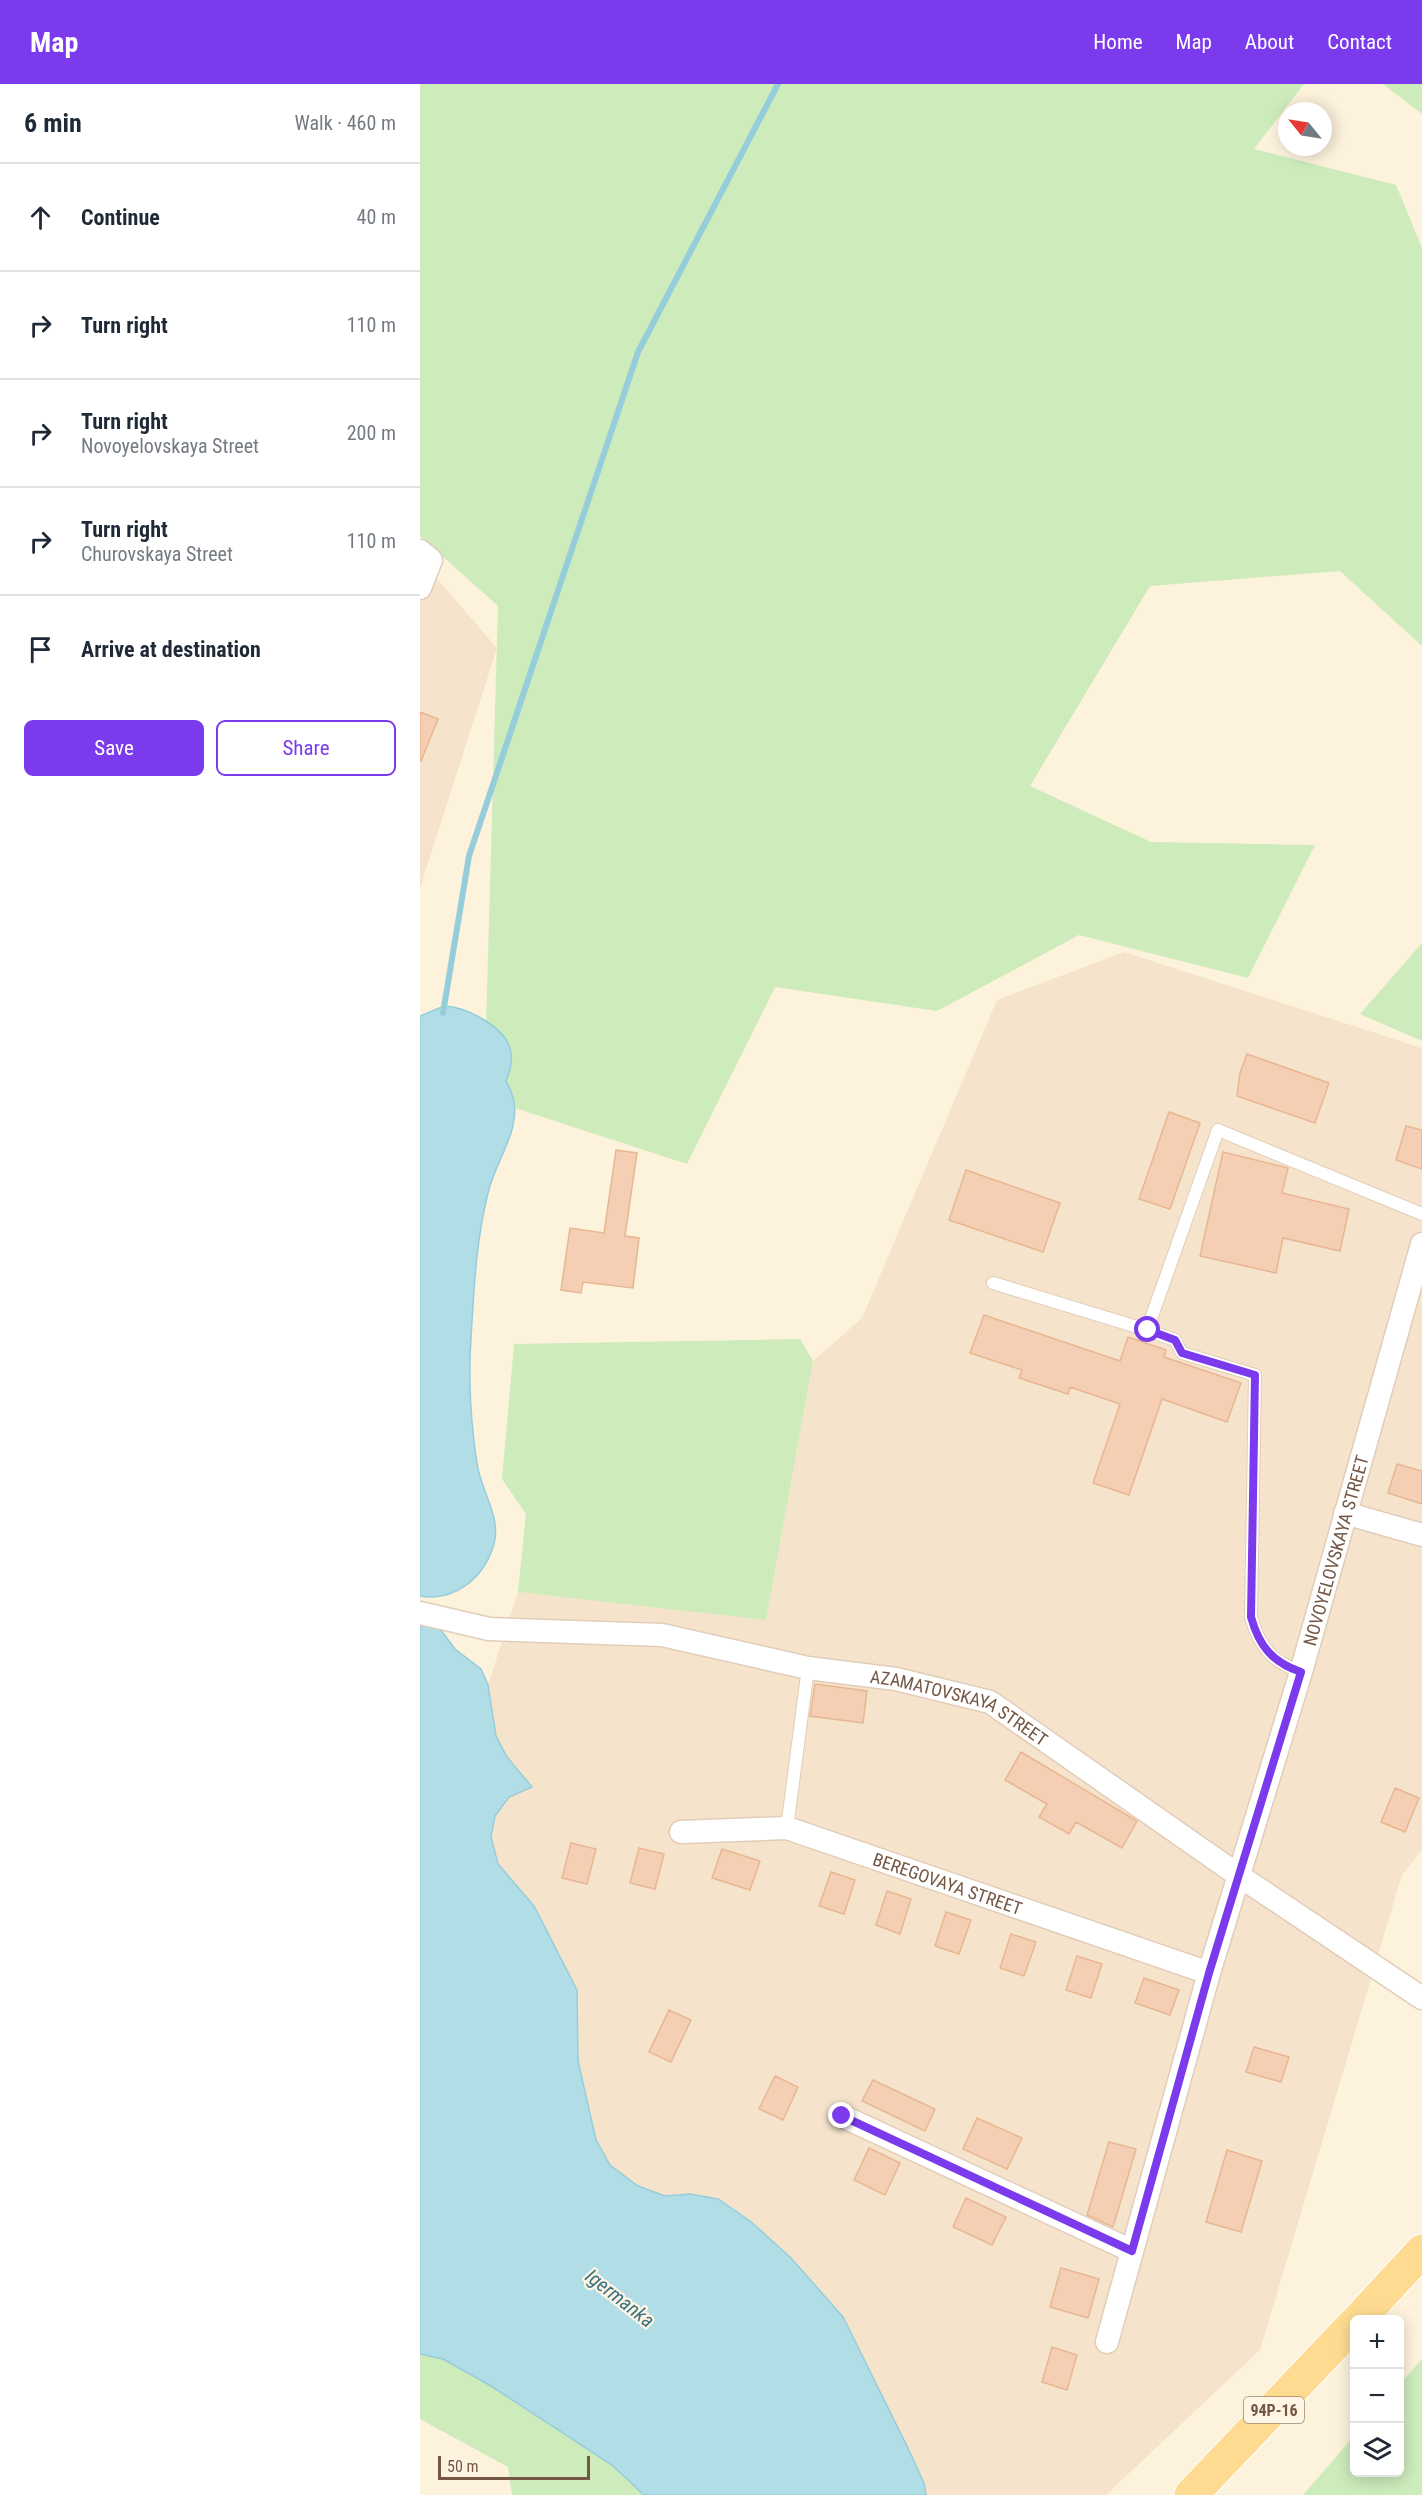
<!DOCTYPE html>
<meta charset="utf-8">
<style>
body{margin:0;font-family:"Roboto Condensed",sans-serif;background:#f2f2f3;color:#1f2937}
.controls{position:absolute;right:18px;bottom:18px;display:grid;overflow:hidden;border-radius:9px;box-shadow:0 3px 15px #0003}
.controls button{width:54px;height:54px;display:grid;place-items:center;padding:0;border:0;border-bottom:2px solid #e0e1e3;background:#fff;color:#1f2937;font:30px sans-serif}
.compass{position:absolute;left:858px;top:18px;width:54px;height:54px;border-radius:50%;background:#fff;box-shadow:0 3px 15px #0003;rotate:300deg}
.scale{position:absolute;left:18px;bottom:15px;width:152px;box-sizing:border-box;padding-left:6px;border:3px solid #735744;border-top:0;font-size:16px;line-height:21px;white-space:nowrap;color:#735744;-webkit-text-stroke:4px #fff5e4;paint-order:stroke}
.stop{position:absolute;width:18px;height:18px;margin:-14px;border:4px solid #7c3aed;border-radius:50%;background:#fff}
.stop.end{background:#7c3aed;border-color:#fff;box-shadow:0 2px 6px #0008}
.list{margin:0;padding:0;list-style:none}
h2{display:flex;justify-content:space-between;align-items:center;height:78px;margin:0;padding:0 24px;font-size:26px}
h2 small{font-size:20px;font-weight:400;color:#747a83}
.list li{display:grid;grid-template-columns:39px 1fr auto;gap:18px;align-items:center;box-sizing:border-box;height:108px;padding:0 24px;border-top:2px solid #e0e1e3}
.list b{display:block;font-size:22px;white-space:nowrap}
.list p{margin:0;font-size:20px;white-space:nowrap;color:#747a83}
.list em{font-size:20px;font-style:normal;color:#747a83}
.actions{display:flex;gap:12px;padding:18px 24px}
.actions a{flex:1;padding:14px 0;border:2px solid #7c3aed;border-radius:9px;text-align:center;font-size:21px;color:#7c3aed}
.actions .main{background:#7c3aed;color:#fff}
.icon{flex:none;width:33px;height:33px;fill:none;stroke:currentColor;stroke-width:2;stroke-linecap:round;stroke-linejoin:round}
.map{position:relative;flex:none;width:1002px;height:2411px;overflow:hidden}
header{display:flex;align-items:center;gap:36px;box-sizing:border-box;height:84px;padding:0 30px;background:#7c3aed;color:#fff}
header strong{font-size:28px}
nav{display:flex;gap:33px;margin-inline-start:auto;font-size:21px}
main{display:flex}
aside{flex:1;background:#fff}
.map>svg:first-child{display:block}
</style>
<header>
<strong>Map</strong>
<nav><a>Home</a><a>Map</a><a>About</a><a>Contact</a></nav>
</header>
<main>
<aside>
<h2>6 min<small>Walk · 460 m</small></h2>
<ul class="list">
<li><svg class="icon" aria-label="ahead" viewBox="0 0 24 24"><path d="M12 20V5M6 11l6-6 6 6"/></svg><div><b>Continue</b></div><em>40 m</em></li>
<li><svg class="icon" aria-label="right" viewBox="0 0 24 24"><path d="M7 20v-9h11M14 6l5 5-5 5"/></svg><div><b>Turn right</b></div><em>110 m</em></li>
<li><svg class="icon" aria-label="right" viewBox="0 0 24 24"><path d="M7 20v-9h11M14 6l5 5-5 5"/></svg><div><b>Turn right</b><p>Novoyelovskaya Street</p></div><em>200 m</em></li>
<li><svg class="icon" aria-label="right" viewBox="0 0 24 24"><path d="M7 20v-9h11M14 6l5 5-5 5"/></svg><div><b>Turn right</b><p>Churovskaya Street</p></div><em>110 m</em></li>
<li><svg class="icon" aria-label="arrive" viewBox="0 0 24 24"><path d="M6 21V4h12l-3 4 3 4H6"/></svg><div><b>Arrive at destination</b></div></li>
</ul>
<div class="actions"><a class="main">Save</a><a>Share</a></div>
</aside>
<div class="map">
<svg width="1002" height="2411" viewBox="0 0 1002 2411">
<rect width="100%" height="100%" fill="#fdf2dc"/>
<path fill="#f5e4cb" d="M0,475L77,564L0,804Z
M704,868L1002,964V1766L982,1791L840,2266L686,2411H506L504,2399L487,2362L423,2233L371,2174L330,2137L270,2110L245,2112L218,2102L190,2081L176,2056L158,1977L157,1906L114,1822L78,1780L71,1753L75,1732L89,1713L112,1703L87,1673L76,1652L68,1601L98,1508L346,1535L393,1277L442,1234L577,916Z"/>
<path fill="#cdebbb" d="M0,0H884L834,65L976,101L1002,164V562L920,487L730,502L610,702L731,758L895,761L828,894L659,851L517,927L355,903L267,1080L64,1014L78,522L0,452Z
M963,0H1002V30Z
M1002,859V957L940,930Z
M380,1255L393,1277L346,1536L98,1508L106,1430L82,1395L94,1260Z
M0,2270L23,2275L71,2302L192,2381L224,2411H92L88,2383L0,2335Z
M1002,2275V2411H883L934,2352V2388H980V2300Z"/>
<path fill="#b1dde7" stroke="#96cdda" stroke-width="1.5" d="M24,922C39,923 48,927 61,934C88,950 99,966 86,997C89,1003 93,1011 94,1018C99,1050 74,1080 68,1109C56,1156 54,1205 51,1254C48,1293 51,1346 58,1385C63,1409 81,1435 74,1460C64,1494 35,1518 0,1512V932Z
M0,1537L21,1546L35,1565L61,1585L68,1601L76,1652L87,1673L112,1703L89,1713L75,1732L71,1753L78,1780L114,1822L157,1906L158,1977L176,2056L190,2081L218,2102L245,2112L270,2110L298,2115L330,2137L371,2174L423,2233L487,2362L504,2399L506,2411H224L192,2381L71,2302L23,2275L0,2270Z"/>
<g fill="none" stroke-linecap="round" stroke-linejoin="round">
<path stroke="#96cdda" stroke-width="6" d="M23,929L49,772L218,268L358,0"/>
</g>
<path fill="#f4cfb3" stroke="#e8b692" stroke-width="1.5" d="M0,628L18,635L1,677H0Z
M827,970L909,999L895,1039L817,1012L820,989Z
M749,1028L780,1039L750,1125L719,1115Z
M986,1042L1002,1046V1085L976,1076Z
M196,1066L217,1069L205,1152L219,1154L213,1204L163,1198L161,1209L141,1206L150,1144L184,1149Z
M803,1068L868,1084L862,1109L929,1125L920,1167L863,1154L856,1189L780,1172Z
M546,1086L640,1119L623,1168L529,1136Z
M564,1231L700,1277L708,1253L746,1266L744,1273L821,1299L807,1338L742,1315L709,1411L673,1399L700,1320L650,1303L648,1310L599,1294L602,1286L550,1269Z
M977,1380L1002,1387V1420L968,1409Z
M395,1600L447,1607L443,1639L390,1632Z
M601,1668L717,1737L702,1764L656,1738L649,1750L619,1733L627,1720L585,1696Z
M975,1704L999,1714L985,1748L961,1738Z
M151,1759L176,1765L167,1800L142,1794Z
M219,1764L244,1770L235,1805L210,1799Z
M302,1765L340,1777L330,1806L292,1794Z
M411,1788L435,1796L424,1830L399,1822Z
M467,1807L491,1815L480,1850L456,1841Z
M526,1828L551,1836L539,1870L515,1862Z
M591,1850L616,1858L604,1892L580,1884Z
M657,1872L682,1880L671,1914L646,1906Z
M724,1894L759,1906L750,1931L715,1919Z
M249,1926L271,1936L251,1978L229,1968Z
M834,1963L869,1973L861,1998L826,1988Z
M355,1992L378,2003L363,2036L339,2025Z
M453,1996L515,2025L505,2047L442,2017Z
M557,2034L602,2054L587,2085L543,2065Z
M689,2058L716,2065L693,2143L667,2131Z
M449,2064L480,2079L465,2111L434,2096Z
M807,2066L842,2077L821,2148L786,2138Z
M546,2114L586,2133L572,2161L533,2143Z
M641,2184L679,2195L668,2234L630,2223Z
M632,2263L657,2271L647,2306L622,2298Z"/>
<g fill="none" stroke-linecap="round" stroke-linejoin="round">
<defs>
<path id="lane" d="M573,1199L727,1246L798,1046L1002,1130
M727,1246L755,1256L762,1269L835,1291L831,1533C839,1562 852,1578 881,1588
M367,1744L388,1584"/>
<g id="street">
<path d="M0,467L11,476L0,504"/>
<path d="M925,1429L1002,1451"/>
<path id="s1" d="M0,1529L69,1545L242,1551L388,1584L476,1595L570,1618L818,1791L1002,1914"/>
<path id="s2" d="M261,1748L367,1744L789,1889"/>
<path d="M422,2032L712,2167"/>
<path id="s3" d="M687,2258L789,1889L881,1588L1002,1160"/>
</g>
<path id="primary" d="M938,2236L1002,2167
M771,2411L934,2240"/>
</defs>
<use href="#lane" stroke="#e1cdb9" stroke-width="14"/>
<use href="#street" stroke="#e1cdb9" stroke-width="25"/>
<use href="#primary" stroke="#fff" stroke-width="35"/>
<use href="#lane" stroke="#fff" stroke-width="12"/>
<use href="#street" stroke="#fff" stroke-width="22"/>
<use href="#primary" stroke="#ffdb92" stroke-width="33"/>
</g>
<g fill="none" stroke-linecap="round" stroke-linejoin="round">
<path stroke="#7c3aed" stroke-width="8" d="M422,2032L712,2167L789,1889L881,1588C852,1578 839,1562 831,1533L835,1291L762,1269L755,1256L728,1246"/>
</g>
<g text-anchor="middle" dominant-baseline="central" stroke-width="4.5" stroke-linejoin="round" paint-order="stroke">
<rect fill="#fff5e4" stroke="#9d8674" stroke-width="1.5" x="824" y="2313" width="60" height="26" rx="4.5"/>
<g font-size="16" font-weight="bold" fill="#735744">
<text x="854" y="2326">94Р-16</text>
</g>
<g font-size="18" fill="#735744" stroke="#fff5e4">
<text stroke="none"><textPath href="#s3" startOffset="824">NOVOYELOVSKAYA STREET</textPath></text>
<text stroke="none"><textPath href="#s1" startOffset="552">AZAMATOVSKAYA STREET</textPath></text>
<text stroke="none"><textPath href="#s2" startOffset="276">BEREGOVAYA STREET</textPath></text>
</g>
<g font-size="20" font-style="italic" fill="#3b7382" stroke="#fff5e4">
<text transform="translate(200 2214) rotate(38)">Igermanka</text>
</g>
</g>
</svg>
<div class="controls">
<button>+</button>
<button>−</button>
<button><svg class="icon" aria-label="layers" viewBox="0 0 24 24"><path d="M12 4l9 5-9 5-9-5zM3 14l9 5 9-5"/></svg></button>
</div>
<svg class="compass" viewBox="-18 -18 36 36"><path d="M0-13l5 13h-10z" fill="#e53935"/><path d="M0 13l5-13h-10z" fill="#747a83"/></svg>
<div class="scale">50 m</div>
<div class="stop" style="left:728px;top:1246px"></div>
<div class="stop end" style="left:422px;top:2032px"></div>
</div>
</main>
